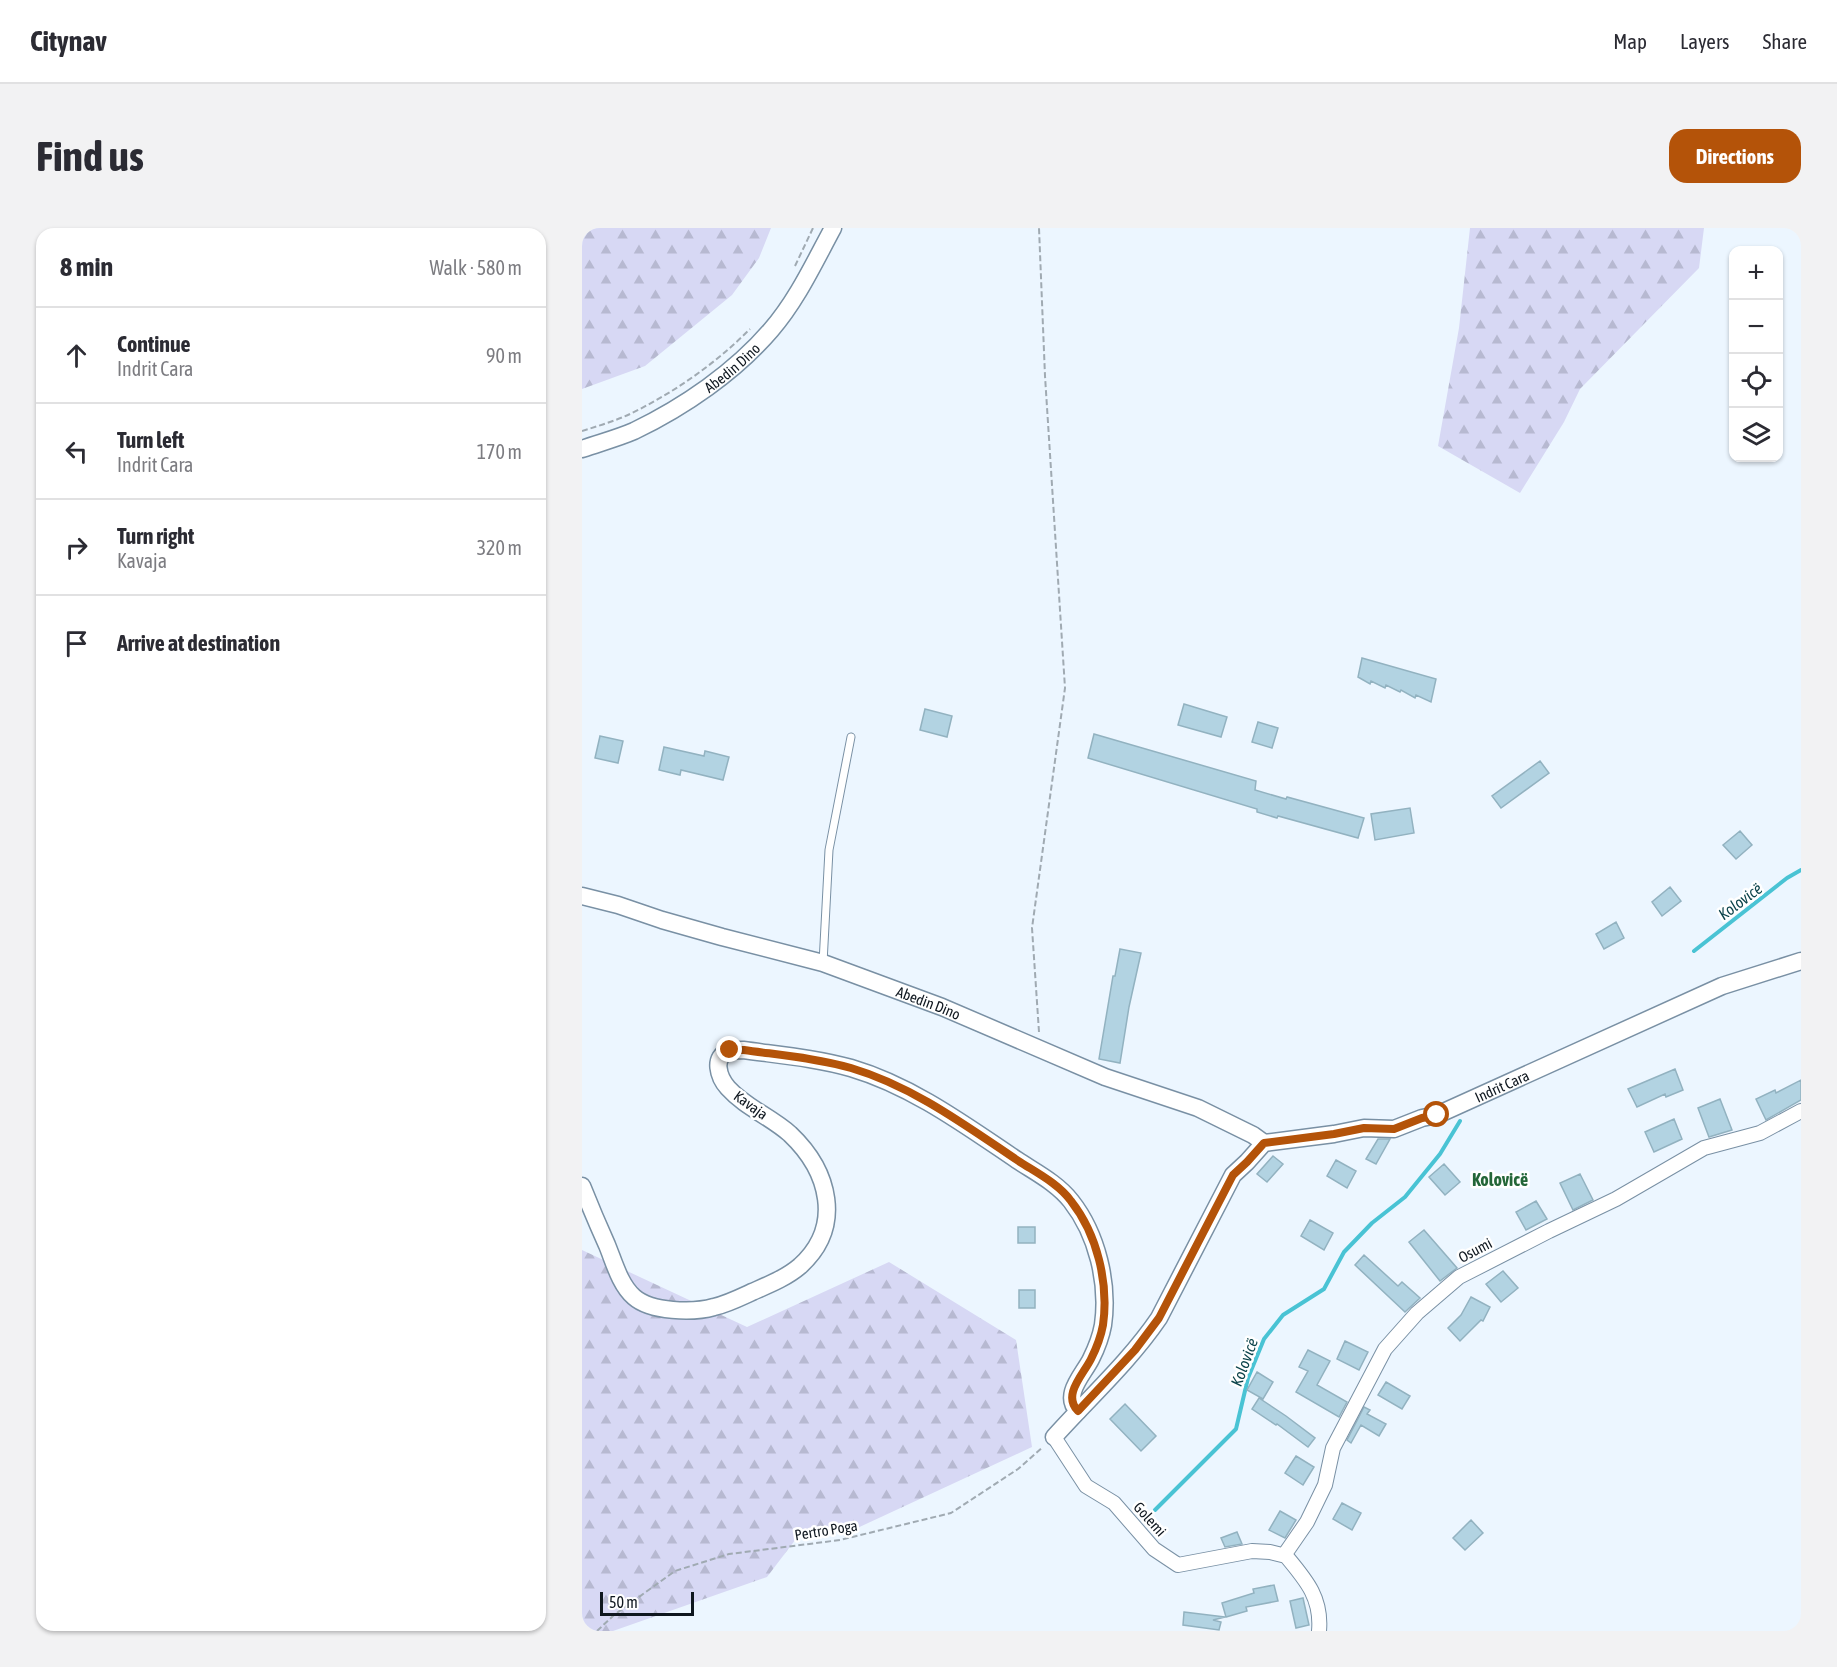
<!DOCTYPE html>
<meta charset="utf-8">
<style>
body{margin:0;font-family:"Asap Condensed",sans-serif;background:#f2f2f3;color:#2b2b33}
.controls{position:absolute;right:18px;top:18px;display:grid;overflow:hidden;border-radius:12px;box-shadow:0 2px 4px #0004}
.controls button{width:54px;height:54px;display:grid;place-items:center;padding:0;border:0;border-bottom:2px solid #e1e1e2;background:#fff;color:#2b2b33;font:30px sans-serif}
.scale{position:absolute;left:18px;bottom:15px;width:94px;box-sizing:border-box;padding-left:6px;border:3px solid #0f171f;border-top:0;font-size:16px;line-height:21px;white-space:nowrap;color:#0f171f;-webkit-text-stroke:4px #fff;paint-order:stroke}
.stop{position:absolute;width:18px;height:18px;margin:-14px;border:4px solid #b45309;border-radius:50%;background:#fff}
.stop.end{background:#b45309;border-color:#fff;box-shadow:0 2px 6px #0008}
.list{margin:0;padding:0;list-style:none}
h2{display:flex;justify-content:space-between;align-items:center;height:78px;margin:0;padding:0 24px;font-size:26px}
h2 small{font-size:20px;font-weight:400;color:#7c7c81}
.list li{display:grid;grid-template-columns:39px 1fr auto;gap:18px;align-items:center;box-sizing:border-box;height:96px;padding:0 24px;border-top:2px solid #e1e1e2}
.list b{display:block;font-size:22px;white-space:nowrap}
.list p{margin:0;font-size:20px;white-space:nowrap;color:#7c7c81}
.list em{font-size:20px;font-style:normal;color:#7c7c81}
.icon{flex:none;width:33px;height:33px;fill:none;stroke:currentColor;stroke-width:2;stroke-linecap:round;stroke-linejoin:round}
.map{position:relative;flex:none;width:1219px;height:1403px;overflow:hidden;border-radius:18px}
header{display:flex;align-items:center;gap:36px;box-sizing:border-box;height:84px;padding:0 30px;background:#fff;border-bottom:2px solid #e1e1e2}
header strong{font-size:28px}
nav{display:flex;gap:33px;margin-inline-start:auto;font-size:21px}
.intro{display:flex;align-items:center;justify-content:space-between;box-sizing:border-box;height:144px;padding:0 36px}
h1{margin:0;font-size:42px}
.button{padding:15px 27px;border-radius:18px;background:#b45309;color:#fff;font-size:21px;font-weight:700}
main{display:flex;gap:36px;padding:0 36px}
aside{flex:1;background:#fff;border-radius:18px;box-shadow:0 2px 4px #0004}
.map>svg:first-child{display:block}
</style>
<header>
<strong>Citynav</strong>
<nav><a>Map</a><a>Layers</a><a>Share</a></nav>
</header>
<div class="intro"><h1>Find us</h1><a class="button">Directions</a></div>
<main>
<aside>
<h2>8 min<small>Walk · 580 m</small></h2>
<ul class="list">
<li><svg class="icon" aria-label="ahead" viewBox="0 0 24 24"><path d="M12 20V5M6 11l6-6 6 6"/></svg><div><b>Continue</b><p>Indrit Cara</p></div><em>90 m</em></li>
<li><svg class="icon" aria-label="left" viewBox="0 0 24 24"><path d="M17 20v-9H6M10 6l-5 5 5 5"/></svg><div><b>Turn left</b><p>Indrit Cara</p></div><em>170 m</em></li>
<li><svg class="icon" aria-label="right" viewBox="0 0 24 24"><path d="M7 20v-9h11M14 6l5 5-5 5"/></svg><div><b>Turn right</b><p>Kavaja</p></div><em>320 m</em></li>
<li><svg class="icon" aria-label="arrive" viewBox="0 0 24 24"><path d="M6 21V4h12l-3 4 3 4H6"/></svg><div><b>Arrive at destination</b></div></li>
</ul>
</aside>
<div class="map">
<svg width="1219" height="1403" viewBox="0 0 1219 1403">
<defs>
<pattern id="forest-firs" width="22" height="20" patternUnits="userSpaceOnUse" patternTransform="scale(1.5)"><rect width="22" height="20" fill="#d7d8f4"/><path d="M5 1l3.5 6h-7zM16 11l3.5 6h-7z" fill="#b7b9d1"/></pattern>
</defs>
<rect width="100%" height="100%" fill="#ecf6ff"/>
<path fill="url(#forest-firs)" d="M0,0H189L177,30L150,67L63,138L0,161Z
M888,0H1122L1117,40L998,161L982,194L938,265L856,218L877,100Z
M0,1022L165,1099L307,1034L434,1112L450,1219L271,1302L220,1303L185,1349L31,1403H0Z"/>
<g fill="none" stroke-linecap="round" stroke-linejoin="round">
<path stroke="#49c3d4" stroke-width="4" d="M1112,723L1205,650L1219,642
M573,1282L654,1201L666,1150L682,1111L701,1087L742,1061L762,1024L790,995L823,969L858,926L878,893"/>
</g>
<path fill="#b2d3e2" stroke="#92b2c0" stroke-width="1.5" d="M780,430L854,451L849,474L834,467L833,470L819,462L818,464L804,457L803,460L789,453L788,456L776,449Z
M602,476L645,489L639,509L596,497Z
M343,481L370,488L365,509L338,502Z
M676,494L696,500L690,520L670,514Z
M512,506L674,553L673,562L704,571L705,569L782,590L776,610L696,588L695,590L675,584V581L506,530Z
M18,508L41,513L36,535L13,530Z
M82,519L122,528L123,523L147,529L141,552L99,542L98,547L77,542Z
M958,533L967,545L919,580L910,568Z
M828,580L832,605L793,612L789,586Z
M1158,603L1170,617L1154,631L1141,617Z
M1088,659L1099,673L1080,688L1070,674Z
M1034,694L1042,710L1022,721L1014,706Z
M538,721L559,725L547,779L538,835L517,831L531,748H533Z
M1093,841L1101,862L1084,869L1083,866L1055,879L1046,861Z
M1219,852V872L1184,892L1174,871L1193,862L1194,865Z
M1138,871L1150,902L1127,909L1116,880Z
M1092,891L1100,911L1072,924L1063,904Z
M796,911H808L794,936L784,931Z
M691,928L701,936L685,954L675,946Z
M754,932L774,943L765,960L745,948Z
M862,936L878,954L863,967L847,949Z
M998,946L1011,972L991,982L978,955Z
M954,973L965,991L944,1002L934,984Z
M728,992L751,1005L742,1022L719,1008Z
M436,999H453V1015H436Z
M842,1002L875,1040L858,1053L827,1014Z
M782,1027L816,1058L820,1054L838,1070L823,1084L773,1037Z
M921,1043L936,1060L919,1074L904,1056Z
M437,1062H453V1080H437Z
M889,1069L908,1079L901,1093L899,1092L878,1113L866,1100L879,1087Z
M763,1113L786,1124L777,1142L755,1131Z
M726,1122L748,1133L735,1157L765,1174L757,1189L714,1164L726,1143L717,1139Z
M675,1144L691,1154L681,1171L665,1162Z
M804,1154L828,1168L820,1181L796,1167Z
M677,1170L704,1188L733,1210L726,1219L695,1196L694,1197L670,1181Z
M543,1176L574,1208L559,1223L528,1191Z
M782,1179L788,1182L785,1186L804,1196L797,1208L779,1197L769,1215L765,1212Z
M714,1228L732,1239L721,1257L703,1245Z
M760,1275L779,1285L770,1302L751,1291Z
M698,1283L714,1292L703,1310L687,1302Z
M889,1292L901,1305L883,1322L871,1310Z
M655,1304L660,1316L643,1319L639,1310Z
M692,1357L696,1373L664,1379L665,1383L644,1389L640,1375L672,1365L671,1361Z
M721,1370L727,1397L714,1400L708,1373Z
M602,1384L643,1389L631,1392L639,1394L637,1402L601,1397Z"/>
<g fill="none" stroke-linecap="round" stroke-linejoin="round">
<defs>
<path id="service" d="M241,735L247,622L269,509"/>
<path id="minor" d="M472,1209L504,1258L532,1275L572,1321L596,1337L670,1323L688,1324L704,1328
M737,1403C740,1370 724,1352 704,1328L705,1323L725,1294L743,1257L751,1220L803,1121L835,1085L877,1049L967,1003L1034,971L1122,920L1178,905L1219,883"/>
<g id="tertiary">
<path id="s1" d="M0,221C17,215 36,210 52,203C102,179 153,144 189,102C215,72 232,35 251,0"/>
<path id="s2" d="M0,668L36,677L80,692L140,709L241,735L360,779L523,849L616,880L671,907L682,915"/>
<path d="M0,958C8,978 16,997 25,1017C32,1034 38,1057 52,1069C69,1084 111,1085 132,1079C145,1076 157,1070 170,1064C186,1057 204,1050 218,1038C262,998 247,943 208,906C189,889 163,879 146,860C137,850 129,828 148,823C152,822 157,822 161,822C197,827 234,830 269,840C330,858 383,897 435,932C453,944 475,955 489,973C515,1006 527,1055 521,1097C519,1108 514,1121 509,1131C501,1147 480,1167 496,1183"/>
<path id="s3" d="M472,1209C507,1170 547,1134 577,1090L651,947L665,934L682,915L752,906L782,900L812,901L840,890L855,887L1140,758L1219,733"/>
</g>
</defs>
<use href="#service" stroke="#7990a4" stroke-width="9"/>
<use href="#minor" stroke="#7990a4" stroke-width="16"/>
<use href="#tertiary" stroke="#7990a4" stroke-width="19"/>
<path stroke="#a0aab2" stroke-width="2" stroke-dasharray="6 3" stroke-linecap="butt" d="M213,38L231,0
M0,203C16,198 33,193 48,186C93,164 133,136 168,101
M457,804L450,700L483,460L463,148L457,0
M15,1403L32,1387L93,1343L147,1326L258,1312L369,1285L436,1241L461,1219"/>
<use href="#service" stroke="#fff" stroke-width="7"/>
<use href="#minor" stroke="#fff" stroke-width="14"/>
<use href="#tertiary" stroke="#fff" stroke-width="16"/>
</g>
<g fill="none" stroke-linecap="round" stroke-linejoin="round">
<path stroke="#b45309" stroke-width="8" d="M148,822H162C197,827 234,830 269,840C330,858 383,897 435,932C453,944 476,955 489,973C515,1006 527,1055 521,1097C519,1108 514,1121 509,1131C501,1147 480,1167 496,1183L553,1122L577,1090L651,947L665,934L682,915L752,906L782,900L812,901L840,890L855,887"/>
</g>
<g text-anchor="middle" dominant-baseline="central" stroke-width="5" stroke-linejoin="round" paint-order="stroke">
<g font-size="15" fill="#0f171f" stroke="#fff">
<text stroke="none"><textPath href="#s1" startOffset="172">Abedin Dino</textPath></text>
<text stroke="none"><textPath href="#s2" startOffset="363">Abedin Dino</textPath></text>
<text stroke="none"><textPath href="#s3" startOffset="612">Indrit Cara</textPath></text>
<text transform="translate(169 877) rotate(36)">Kavaja</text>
<text transform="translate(893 1022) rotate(-28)">Osumi</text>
<text transform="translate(568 1291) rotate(48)">Golemi</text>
<text transform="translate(244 1302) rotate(-9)">Pertro Poga</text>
</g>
<g font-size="16" font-style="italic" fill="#0b434a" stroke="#fff">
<text transform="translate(1158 673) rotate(-37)">Kolovicë</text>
<text transform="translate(662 1134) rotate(-70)">Kolovicë</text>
</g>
<g font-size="18" font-weight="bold" fill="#246638" stroke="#fff">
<text x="918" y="951">Kolovicë</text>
</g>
</g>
</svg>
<div class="controls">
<button>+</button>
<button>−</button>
<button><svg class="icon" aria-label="locate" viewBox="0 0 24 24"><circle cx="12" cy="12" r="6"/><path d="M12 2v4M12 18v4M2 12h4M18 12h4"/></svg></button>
<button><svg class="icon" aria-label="layers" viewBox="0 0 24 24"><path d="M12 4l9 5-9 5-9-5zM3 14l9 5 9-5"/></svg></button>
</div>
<div class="scale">50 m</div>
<div class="stop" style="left:855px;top:887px"></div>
<div class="stop end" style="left:148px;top:822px"></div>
</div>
</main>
